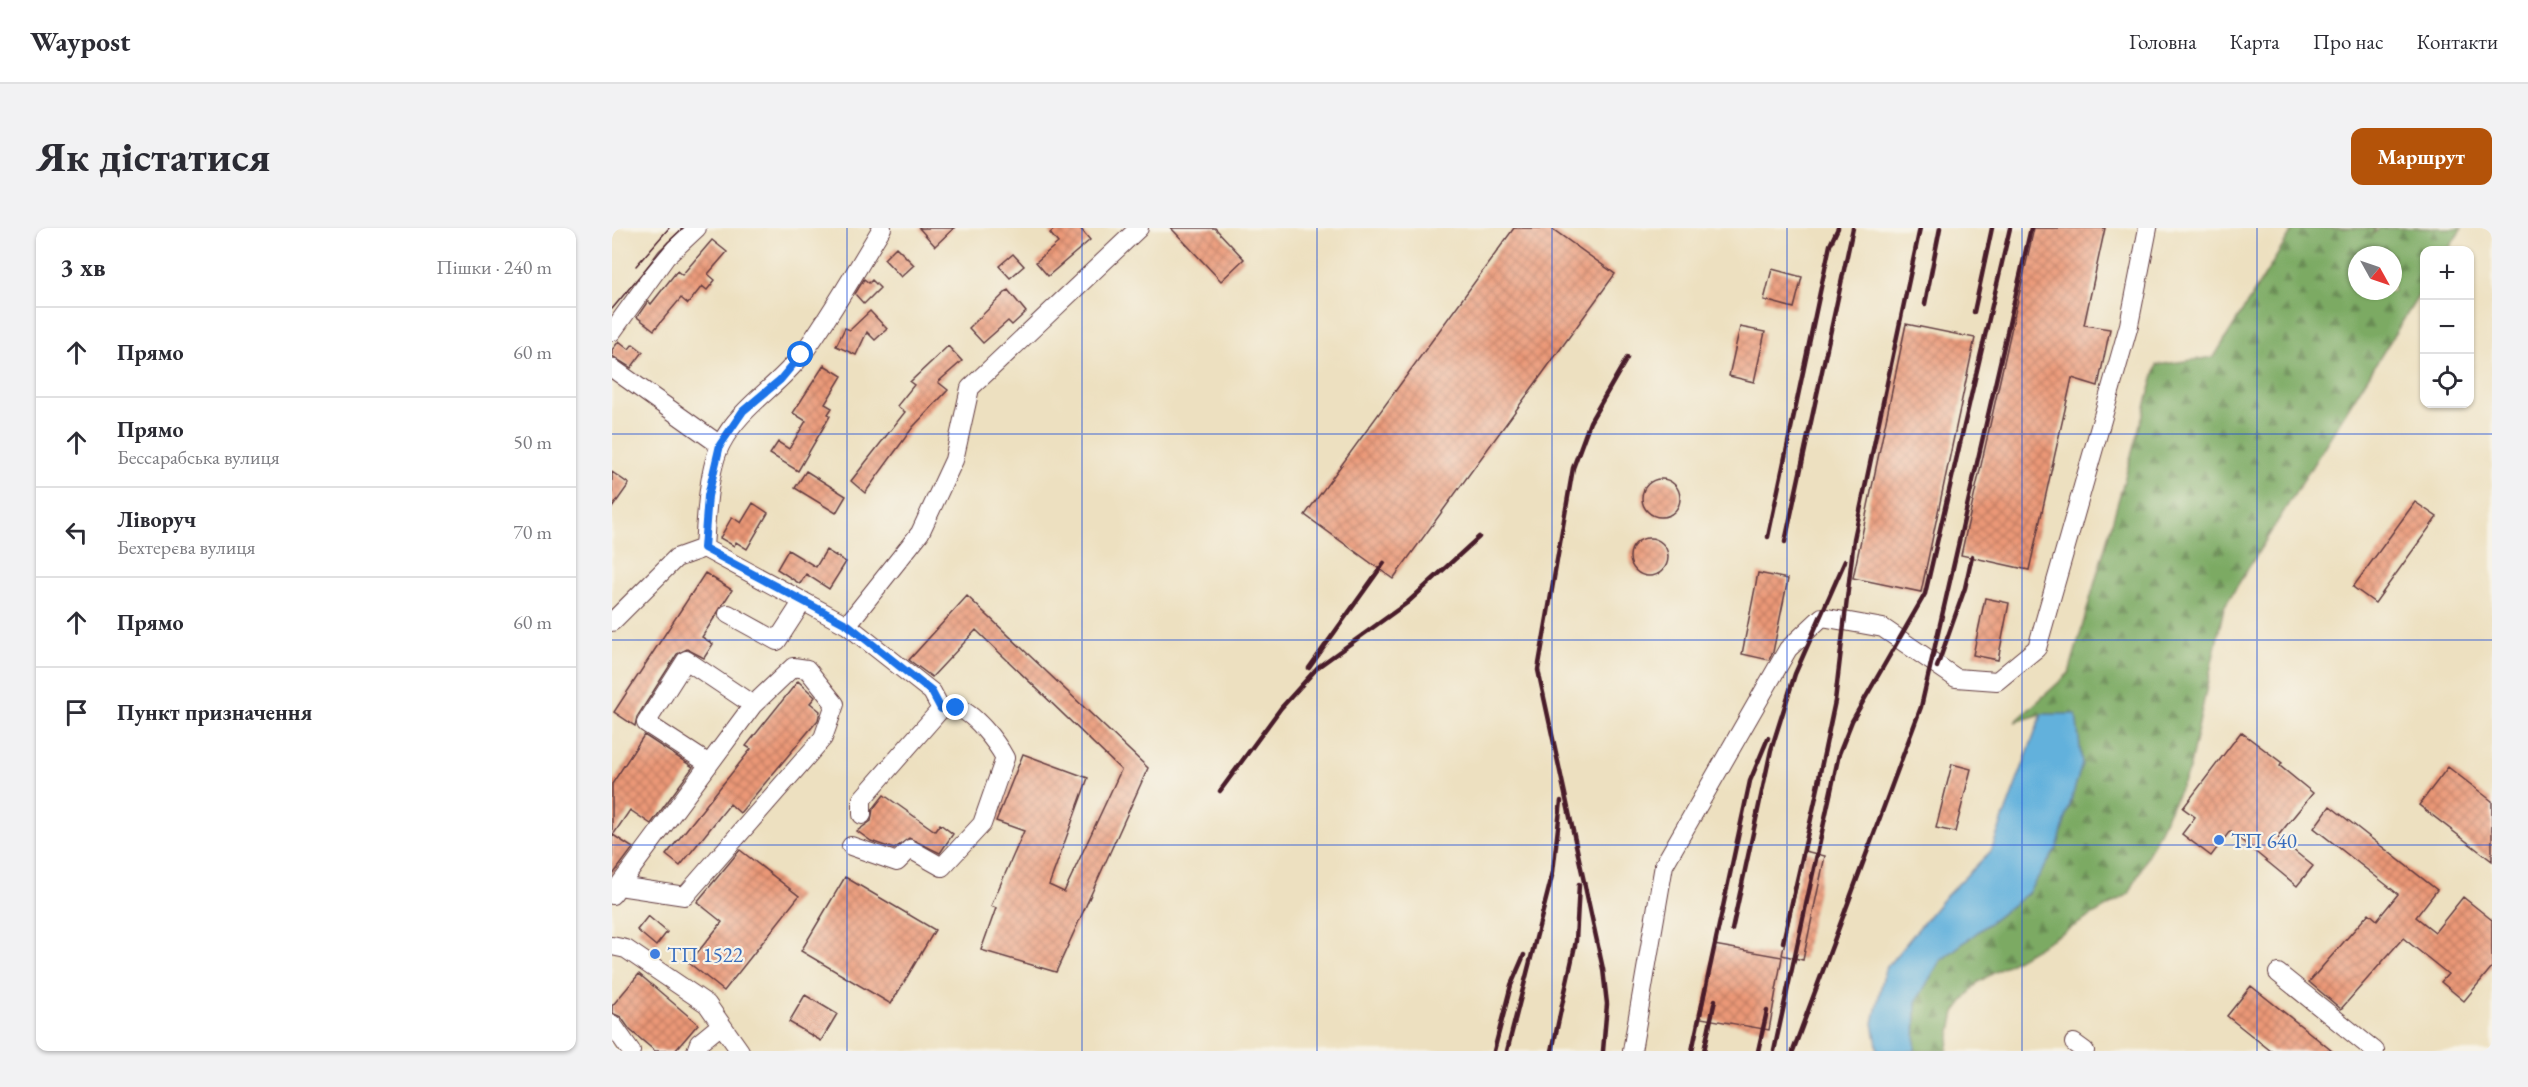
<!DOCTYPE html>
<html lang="uk">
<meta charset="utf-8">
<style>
body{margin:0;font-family:"EB Garamond",serif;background:#f2f2f3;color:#2b2b33}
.controls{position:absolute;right:18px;top:18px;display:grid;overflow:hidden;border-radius:12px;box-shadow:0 2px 4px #0004}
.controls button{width:54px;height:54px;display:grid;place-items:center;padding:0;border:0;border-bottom:2px solid #e1e1e2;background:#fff;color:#2b2b33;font:30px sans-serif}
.compass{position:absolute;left:1736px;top:18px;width:54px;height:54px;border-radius:50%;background:#fff;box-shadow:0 2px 4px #0004;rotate:130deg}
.stop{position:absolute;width:18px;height:18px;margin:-14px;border:4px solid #1a73e8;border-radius:50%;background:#fff}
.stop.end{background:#1a73e8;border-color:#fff;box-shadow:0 2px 6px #0008}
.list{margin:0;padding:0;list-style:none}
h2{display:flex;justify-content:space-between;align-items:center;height:78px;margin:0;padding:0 24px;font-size:26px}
h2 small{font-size:20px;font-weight:400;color:#7c7c81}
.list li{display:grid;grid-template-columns:39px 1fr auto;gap:18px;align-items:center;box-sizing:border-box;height:90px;padding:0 24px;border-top:2px solid #e1e1e2}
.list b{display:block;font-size:22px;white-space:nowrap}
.list p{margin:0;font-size:20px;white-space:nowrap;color:#7c7c81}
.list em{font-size:20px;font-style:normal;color:#7c7c81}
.icon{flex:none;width:33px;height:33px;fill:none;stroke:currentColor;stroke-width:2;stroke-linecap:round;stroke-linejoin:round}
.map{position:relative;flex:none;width:1880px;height:823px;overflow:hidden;border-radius:12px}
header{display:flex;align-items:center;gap:36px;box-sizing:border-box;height:84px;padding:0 30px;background:#fff;border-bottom:2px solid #e1e1e2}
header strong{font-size:28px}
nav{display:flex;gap:33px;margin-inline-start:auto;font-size:21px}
.intro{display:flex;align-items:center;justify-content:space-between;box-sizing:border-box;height:144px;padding:0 36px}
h1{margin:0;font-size:42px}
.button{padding:15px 27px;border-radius:12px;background:#b45309;color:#fff;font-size:21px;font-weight:700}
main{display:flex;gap:36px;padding:0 36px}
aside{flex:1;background:#fff;border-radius:12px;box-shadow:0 2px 4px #0004}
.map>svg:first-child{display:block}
</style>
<header>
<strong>Waypost</strong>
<nav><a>Головна</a><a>Карта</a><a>Про нас</a><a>Контакти</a></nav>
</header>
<div class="intro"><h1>Як дістатися</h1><a class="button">Маршрут</a></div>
<main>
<aside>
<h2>3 хв<small>Пішки · 240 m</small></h2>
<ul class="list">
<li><svg class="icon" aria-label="ahead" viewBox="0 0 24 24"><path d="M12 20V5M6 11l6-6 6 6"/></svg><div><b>Прямо</b></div><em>60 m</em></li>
<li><svg class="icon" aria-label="ahead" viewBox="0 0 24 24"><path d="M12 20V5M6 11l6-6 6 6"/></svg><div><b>Прямо</b><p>Бессарабська вулиця</p></div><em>50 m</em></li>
<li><svg class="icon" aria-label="left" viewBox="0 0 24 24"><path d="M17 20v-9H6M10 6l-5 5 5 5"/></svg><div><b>Ліворуч</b><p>Бехтерєва вулиця</p></div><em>70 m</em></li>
<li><svg class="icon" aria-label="ahead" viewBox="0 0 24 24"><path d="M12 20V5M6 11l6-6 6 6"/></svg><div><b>Прямо</b></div><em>60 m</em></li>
<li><svg class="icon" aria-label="arrive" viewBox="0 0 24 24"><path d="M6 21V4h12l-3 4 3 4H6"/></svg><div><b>Пункт призначення</b></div></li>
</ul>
</aside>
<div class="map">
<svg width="1880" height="823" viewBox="0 0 1880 823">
<defs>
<pattern id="forest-firs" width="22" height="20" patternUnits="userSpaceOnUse" patternTransform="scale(1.5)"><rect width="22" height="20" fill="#7caa64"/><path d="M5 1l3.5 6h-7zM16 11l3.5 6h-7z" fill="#688a53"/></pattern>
<pattern id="building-cross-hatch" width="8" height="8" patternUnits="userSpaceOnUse" patternTransform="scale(1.5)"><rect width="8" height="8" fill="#eb9877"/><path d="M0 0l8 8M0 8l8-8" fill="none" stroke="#c07b62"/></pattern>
</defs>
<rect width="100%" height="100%" fill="#f7f3e8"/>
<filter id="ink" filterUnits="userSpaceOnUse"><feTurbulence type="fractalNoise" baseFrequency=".0167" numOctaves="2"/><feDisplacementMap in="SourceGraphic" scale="12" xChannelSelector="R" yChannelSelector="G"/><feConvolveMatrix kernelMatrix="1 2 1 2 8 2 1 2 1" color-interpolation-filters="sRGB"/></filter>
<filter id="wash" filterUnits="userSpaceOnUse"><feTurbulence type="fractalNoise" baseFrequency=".008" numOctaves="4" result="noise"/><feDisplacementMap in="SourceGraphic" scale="24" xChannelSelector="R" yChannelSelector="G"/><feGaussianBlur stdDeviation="1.35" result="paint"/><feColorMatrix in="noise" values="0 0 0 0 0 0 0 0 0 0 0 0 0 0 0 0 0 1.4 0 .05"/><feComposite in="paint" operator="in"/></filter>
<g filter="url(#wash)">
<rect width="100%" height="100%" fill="#ede0c0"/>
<path fill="url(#forest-firs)" stroke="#636448" stroke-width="1.5" fill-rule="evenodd" d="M1682,0H1764L1760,7L1768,0H1850L1836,22H1812V59L1612,379L1577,542L1517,666L1366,754L1343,784L1335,823H1303L1304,774L1328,733L1416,665L1464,487L1430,486L1403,494L1457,445L1545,137L1602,129ZM1745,27H1781V63H1745Z"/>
<path fill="#62b1dc" stroke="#566884" stroke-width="1.5" d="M1430,486H1464L1470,536L1445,620L1416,665L1328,733L1304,774L1303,823H1266L1261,795L1273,741L1330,672L1379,623Z"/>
<g id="blocks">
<path fill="url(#building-cross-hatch)" d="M307,0H342L323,18Z
M444,0H468L478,12L436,48L424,34L446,15L438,5Z
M559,0H603L632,31L609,53Z
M902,0H939L1003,46L781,351L693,287Z
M1422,0H1493L1472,97L1498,101L1486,158L1460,150L1417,342L1349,327Z
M100,12L115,24L96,46L103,52L95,62L90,58L76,76L69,70L42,102L25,89L36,73L39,76L65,43L70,47Z
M284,19L302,37L289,49L272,31Z
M401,26L412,38L398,50L387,38Z
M1160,41L1190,49L1182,80L1152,72Z
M252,51L257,55L260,52L268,60L252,76L243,66Z
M396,62L414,84L400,97L396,93L371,115L357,100Z
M258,83L275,101L263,112L255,104L244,127L224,118L233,100L238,102Z
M1294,96L1363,110L1309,364L1241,350Z
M1128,99L1153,104L1142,154L1117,148Z
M7,113L17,121L21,116L31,124L19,140L0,128V122Z
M336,118L350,133L326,154L336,162L301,199L253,265L239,253L293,184L285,178L302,157L298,154Z
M212,137L230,148L213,176L220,180L216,186L218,188L186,243L158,226L166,214L177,221L194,193L181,185Z
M194,243L234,268L224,285L183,260Z
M0,244L17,256L0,280Z
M1030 270a19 19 0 1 1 38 0a19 19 0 1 1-38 0Z
M1803,274L1825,289L1763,375L1741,359Z
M141,275L156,285L135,321L124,314L122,318L108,310L120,289L129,295Z
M1018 329a19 19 0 1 1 38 0a19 19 0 1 1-38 0Z
M176,322L204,339L214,322L234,334L217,361L194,346L188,356L165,341Z
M93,345L120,362L90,409L101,416L92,430L75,421L65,426L25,489L23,498L2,484Z
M1146,345L1176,351L1161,424L1157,432L1130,426Z
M355,368L536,540L444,744L369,722L384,680L379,678L412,603L384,593L411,526L476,550L437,657L452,664L509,542L364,402L320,449L297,432Z
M1373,370L1397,375L1386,432L1361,427Z
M186,453L203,469L198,475L208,483L206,492L128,585L118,576L68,638L54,627L139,521L134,518Z
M1629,504L1670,535L1668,538L1701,565L1665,609L1701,638L1685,658L1618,603L1599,628L1570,606L1583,589L1571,580Z
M32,507L81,539L39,596L18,582L1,607L21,620L0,648V556Z
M1340,536L1359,541L1343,604L1324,600Z
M1836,539L1880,573V633L1807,577Z
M272,567L323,603L328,596L341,606L328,625L297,610L282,621L259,613L245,603L259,593L261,581Z
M1718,578L1825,662L1804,689L1823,704L1851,669L1880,692V739L1852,773L1829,754L1836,746L1791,710L1729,781L1697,754L1757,685L1765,692L1786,666L1702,600Z
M128,622L187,668L112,763L77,735L110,694L85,674Z
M1193,623L1213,628L1191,732L1170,727Z
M233,649L323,702L279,776L189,723Z
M36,688L55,704L44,718L25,702Z
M1102,717L1170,729L1157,802L1089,790Z
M27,746L86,796L63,823H43L18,802L9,789L0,785V778Z
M1639,758L1693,801L1720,823H1659L1615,788Z
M193,767L225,786L209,813L177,794Z"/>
</g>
</g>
<g filter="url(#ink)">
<use href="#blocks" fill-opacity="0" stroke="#623c41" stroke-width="1.5"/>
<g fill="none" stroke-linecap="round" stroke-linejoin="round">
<defs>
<path id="minor" d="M0,104L54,29L85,0
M0,140L108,217
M92,320L235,397L308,305L342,232L358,160L527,0
M116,386L165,413L191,373
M0,394L64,330L92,320C94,291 96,241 109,216C128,179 164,160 189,128C219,88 244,42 270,0
M235,397L320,464L329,481L250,571V587
M97,536L34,495L74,432L141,477
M239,618L285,634L298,621L330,639L370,596L393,530C385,515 361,483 344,480C339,479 333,481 329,481
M0,667L141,477L181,439L195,441L223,476L211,510L73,668L7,658
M0,718L14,721L95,776L128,823
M1666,745L1763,823
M0,796L19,823
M1462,815L1473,823
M84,823L87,815L109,797
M1020,823L1052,637L1176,421L1210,389L1271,400L1344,450L1385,453L1425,420L1517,97L1536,0"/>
</defs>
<use href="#minor" stroke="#623c41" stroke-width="20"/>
<use href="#minor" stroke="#fff" stroke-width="18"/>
<path stroke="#4a1f2b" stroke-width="1.5" d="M24,38L57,0
M0,81L56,14L71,0"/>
<path stroke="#4a1f2b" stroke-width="4.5" d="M1313,76L1328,0
M1362,84L1380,0
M1156,309L1218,17L1226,0
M1173,314L1241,0
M1325,439L1353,360L1360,328
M697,440L772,335
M1205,559L1223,473L1242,311L1308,0
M608,563L669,480L706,439L795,375L867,309
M1120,702L1159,522L1183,446L1233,333
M1171,714L1208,551
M882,823L899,757L912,727
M895,823L941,644L949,573
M940,823L964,713L967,656
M991,823L995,776L991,741L926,442L961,240L978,194L1015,130
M1080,823L1138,553L1156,510
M1092,823L1103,772
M1146,823L1155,783
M1162,823L1227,526L1240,493L1313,366L1398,0
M1181,823L1309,479L1419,0"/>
</g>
</g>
<g fill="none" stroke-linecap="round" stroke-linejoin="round" filter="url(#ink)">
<path stroke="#1a73e8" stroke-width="8" d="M189,127L168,152L131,183L108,217L96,268L92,320L236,397L320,464L329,481L344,480"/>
</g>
<path fill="none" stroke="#1d4ed8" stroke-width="1.5" stroke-opacity="0.55" d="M235,0V823M470,0V823M705,0V823M940,0V823M1175,0V823M1410,0V823M1645,0V823M0,206H1880M0,412H1880M0,617H1880"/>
<g fill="#3f7fe0" stroke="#f7f3e8" stroke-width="2">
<circle cx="1607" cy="612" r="6"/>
<circle cx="43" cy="726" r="6"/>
</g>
<g text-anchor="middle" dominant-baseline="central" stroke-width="4.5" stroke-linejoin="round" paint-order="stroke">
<g font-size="21" fill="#366cbe" stroke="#f7f3e8" text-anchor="start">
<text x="1619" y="612">ТП 640</text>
<text x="55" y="726">ТП 1522</text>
</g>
</g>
</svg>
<div class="controls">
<button>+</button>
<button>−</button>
<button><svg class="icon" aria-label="locate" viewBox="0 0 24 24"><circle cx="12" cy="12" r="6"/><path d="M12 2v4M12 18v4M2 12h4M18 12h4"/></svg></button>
</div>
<svg class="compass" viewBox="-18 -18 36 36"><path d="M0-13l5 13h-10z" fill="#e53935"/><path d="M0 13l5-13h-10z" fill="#7c7c81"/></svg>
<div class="stop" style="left:189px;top:127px"></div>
<div class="stop end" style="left:344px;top:480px"></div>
</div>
</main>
